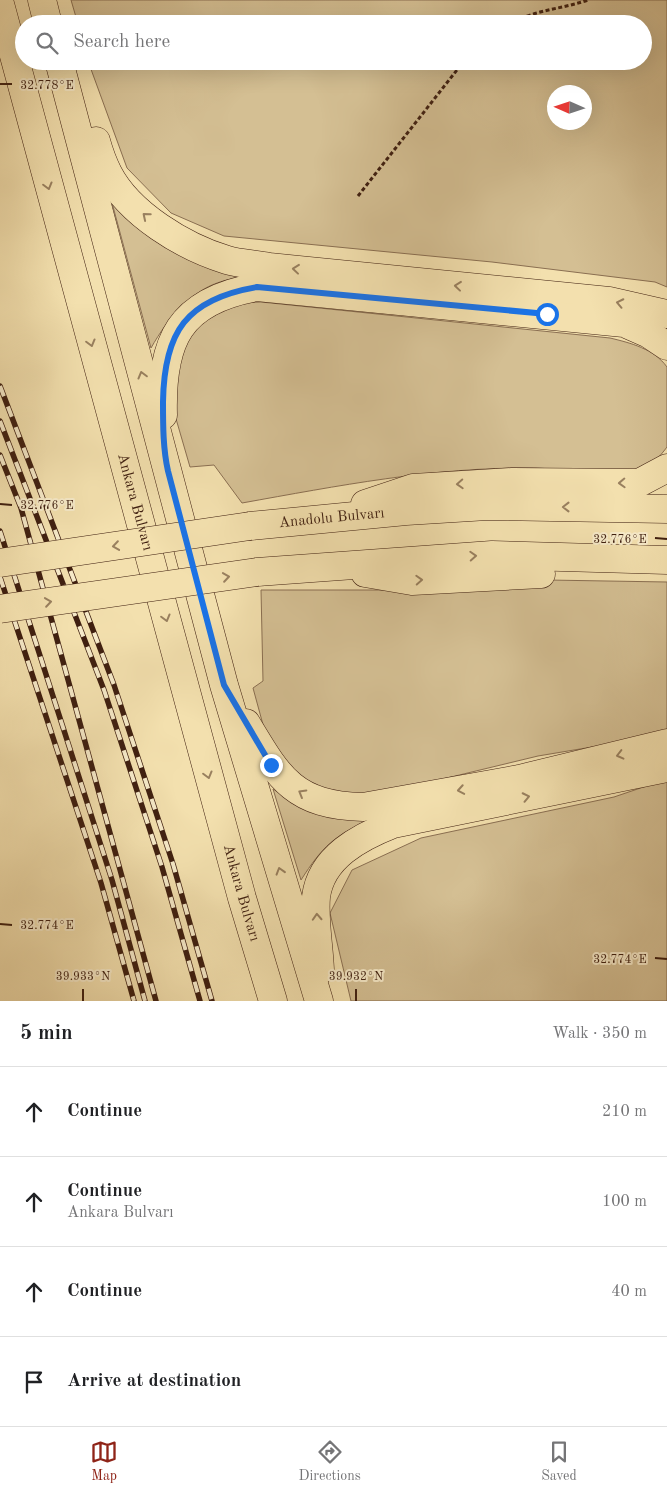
<!DOCTYPE html>
<meta charset="utf-8">
<style>
body{margin:0;font-family:"Old Standard TT",serif;background:#f6f6f6;color:#202124}
.compass{position:absolute;left:547px;top:85px;width:45px;height:45px;border-radius:50%;background:#fff;box-shadow:0 5px 20px #0002;rotate:273deg}
.stop{position:absolute;width:15px;height:15px;margin:-11px;border:4px solid #1a73e8;border-radius:50%;background:#fff}
.stop.end{background:#1a73e8;border-color:#fff;box-shadow:0 1px 5px #0008}
.list{margin:0;padding:0;list-style:none}
h2{display:flex;justify-content:space-between;align-items:center;height:65px;margin:0;padding:0 20px;font-size:21px}
h2 small{font-size:16px;font-weight:400;color:#757577}
.list li{display:grid;grid-template-columns:32px 1fr auto;gap:15px;align-items:center;box-sizing:border-box;height:90px;padding:0 20px;border-top:1px solid #e0e0e0}
.list b{display:block;font-size:19px;white-space:nowrap}
.list p{margin:0;font-size:16px;white-space:nowrap;color:#757577}
.list em{font-size:16px;font-style:normal;color:#757577}
.icon{flex:none;width:28px;height:28px;fill:none;stroke:currentColor;stroke-width:2;stroke-linecap:round;stroke-linejoin:round}
.map{position:relative;flex:none;width:667px;height:1001px;overflow:hidden}
.search{position:absolute;background:#fff;box-shadow:0 5px 20px #0002;left:15px;right:15px;top:15px;height:55px;display:flex;align-items:center;gap:12px;box-sizing:border-box;padding:0 18px;border-radius:28px;color:#757577;font-size:19px}
.sheet{height:425px;background:#fff}
nav{display:flex;justify-content:space-around;align-items:center;box-sizing:border-box;height:70px;border-top:1px solid #e0e0e0;background:#fff;font-size:14px;color:#757577}
nav a{display:grid;justify-items:center;gap:2px}
nav .on{color:#8f2418}
.map>svg:first-child{display:block}
</style>
<div class="map">
<svg width="667" height="1001" viewBox="0 0 667 1001">
<rect width="100%" height="100%" fill="#f3e0ae"/>
<filter id="stains"><feTurbulence type="fractalNoise" baseFrequency=".004" numOctaves="4"/><feColorMatrix values="0 0 0 0 .2 0 0 0 0 .09 0 0 0 0 .02 0 0 0 .5 -.17"/></filter>
<radialGradient id="worn" r=".72"><stop offset=".6" stop-color="#630" stop-opacity="0"/><stop offset="1" stop-color="#630" stop-opacity=".3"/></radialGradient>
<path fill="#d4bf93" stroke="#8a6f52" fill-rule="evenodd" d="M71,0H667V287L655,282L492,262L224,236L171,213L127,168L88,61H643V24H78ZM554,92H584V122H554Z
M111,199L266,278C253,279 239,277 227,280C192,288 168,318 151,348Z
M261,302L610,338C631,343 654,349 667,367V447C661,455 654,463 645,468C623,479 558,468 532,468C434,467 337,486 242,503L214,465L190,467L172,405L182,346L204,319L238,303Z
M547,580L667,582V732L646,738L538,756L364,798L327,795L303,780L285,762L265,732L253,688L263,681L261,590H417Z
M667,779V1001H351L330,913L352,870L421,838L614,797Z
M273,789L290,800L372,820C335,834 322,847 301,880Z"/>
<g fill="none" stroke-linecap="round" stroke-linejoin="round">
<defs>
<g id="major">
<path d="M42,0L48,24"/>
<path id="s1" d="M0,4L242,898L273,1001"/>
<path d="M59,61L224,685L319,1001"/>
<path d="M96,141C99,152 103,163 108,173C129,214 184,247 227,260C240,264 255,264 269,267L609,301L667,314"/>
<path d="M163,415C161,340 179,301 257,287L624,323L649,334L667,346"/>
<path d="M365,504L413,488L512,482L639,483L667,468"/>
<path id="s2" d="M250,526L406,511L487,506L667,509"/>
<path d="M257,572L492,555L667,560"/>
<path d="M365,573L412,581L541,574"/>
<path d="M246,723C279,778 293,805 363,807L519,779L667,743"/>
<path d="M320,970C319,946 314,920 316,897C321,857 360,837 393,824L667,768"/>
</g>
</defs>
<use href="#major" stroke="#3f1f10" stroke-width="29"/>
<path stroke="#3f1f10" stroke-width="3" stroke-dasharray="4 2.5" stroke-linecap="butt" d="M509,24C534,10 562,9 588,0
M358,196L464,61"/>
<use href="#major" stroke="#f3e0ae" stroke-width="28"/>
<defs>
<path id="rail" d="M0,386L114,685L173,864L212,1001
M0,421L104,690L162,867L200,1001
M0,455L21,508L156,1001
M0,531L112,880L145,1001
M0,577L101,883L134,1001"/>
</defs>
<use href="#rail" stroke="#3f1f10" stroke-width="5.5"/>
<use href="#rail" stroke="#f7ebca" stroke-width="4" stroke-dasharray="11" stroke-linecap="butt"/>
<defs>
<path id="major-bridge" d="M0,563L250,526
M0,609L257,572"/>
</defs>
<use href="#major-bridge" stroke="#3f1f10" stroke-width="29" stroke-linecap="butt"/>
<use href="#major-bridge" stroke="#f3e0ae" stroke-width="28"/>
</g>
<defs><path id="oneway-chevron" d="M-2-3.5L2.5 0L-2 3.5" fill="none" stroke-width="1.6" stroke-linecap="round" stroke-linejoin="round" transform="scale(1.25)"/></defs>
<g stroke="#99805f">
<use href="#oneway-chevron" transform="translate(48 186) rotate(75)"/>
<use href="#oneway-chevron" transform="translate(146 216) rotate(-140)"/>
<use href="#oneway-chevron" transform="translate(296 269) rotate(-174)"/>
<use href="#oneway-chevron" transform="translate(458 286) rotate(-174)"/>
<use href="#oneway-chevron" transform="translate(620 303) rotate(-168)"/>
<use href="#oneway-chevron" transform="translate(91 343) rotate(75)"/>
<use href="#oneway-chevron" transform="translate(142 375) rotate(-105)"/>
<use href="#oneway-chevron" transform="translate(622 483) rotate(178)"/>
<use href="#oneway-chevron" transform="translate(460 484) rotate(177)"/>
<use href="#oneway-chevron" transform="translate(566 507) rotate(-180)"/>
<use href="#oneway-chevron" transform="translate(116 546) rotate(172)"/>
<use href="#oneway-chevron" transform="translate(473 556) rotate(-3)"/>
<use href="#oneway-chevron" transform="translate(226 577) rotate(-8)"/>
<use href="#oneway-chevron" transform="translate(419 580) rotate(-3)"/>
<use href="#oneway-chevron" transform="translate(48 602) rotate(-8)"/>
<use href="#oneway-chevron" transform="translate(166 618) rotate(75)"/>
<use href="#oneway-chevron" transform="translate(620 755) rotate(166)"/>
<use href="#oneway-chevron" transform="translate(208 775) rotate(75)"/>
<use href="#oneway-chevron" transform="translate(461 790) rotate(170)"/>
<use href="#oneway-chevron" transform="translate(302 793) rotate(-150)"/>
<use href="#oneway-chevron" transform="translate(526 797) rotate(-12)"/>
<use href="#oneway-chevron" transform="translate(280 871) rotate(-107)"/>
<use href="#oneway-chevron" transform="translate(317 917) rotate(-93)"/>
</g>
<g fill="none" stroke-linecap="round" stroke-linejoin="round">
<path stroke="#1a73e8" stroke-width="6" d="M271,765L224,685L168,471C163,449 163,425 163,402C164,332 186,299 257,287L547,314"/>
</g>
<path fill="none" stroke="#3f1f10" stroke-width="2" d="M0,84H12M0,504L12,505M655,538L667,539M0,924L12,925M655,958L667,959M83,1001V989M356,1001V989"/>
<g text-anchor="middle" dominant-baseline="central" stroke-width="4" stroke-linejoin="round" paint-order="stroke">
<g font-size="15" fill="#3f1f10" stroke="#f7ebca">
<text stroke="none"><textPath href="#s1" startOffset="516">Ankara Bulvarı</textPath></text>
<text stroke="none"><textPath href="#s2" startOffset="82">Anadolu Bulvarı</textPath></text>
<text stroke="none"><textPath href="#s1" startOffset="921">Ankara Bulvarı</textPath></text>
</g>
</g>
<g font-size="12" text-anchor="middle" fill="#3f1f10" stroke="#f7ebca" stroke-width="4" stroke-linejoin="round" paint-order="stroke">
<text x="47" y="89">32.778°E</text>
<text x="47" y="509">32.776°E</text>
<text x="620" y="543">32.776°E</text>
<text x="47" y="929">32.774°E</text>
<text x="620" y="963">32.774°E</text>
<text x="83" y="980">39.933°N</text>
<text x="356" y="980">39.932°N</text>
</g>
<rect width="100%" height="100%" filter="url(#stains)"/>
<rect width="100%" height="100%" fill="url(#worn)"/>
</svg>
<svg class="compass" viewBox="-18 -18 36 36"><path d="M0-13l5 13h-10z" fill="#e53935"/><path d="M0 13l5-13h-10z" fill="#757577"/></svg>
<div class="stop" style="left:547px;top:314px"></div>
<div class="stop end" style="left:271px;top:765px"></div>
<div class="search"><svg class="icon" aria-label="search" viewBox="0 0 24 24"><circle cx="10" cy="10" r="6"/><path d="M15 15l6 6"/></svg>Search here</div>
</div>
<section class="sheet">
<h2>5 min<small>Walk · 350 m</small></h2>
<ul class="list">
<li><svg class="icon" aria-label="ahead" viewBox="0 0 24 24"><path d="M12 20V5M6 11l6-6 6 6"/></svg><div><b>Continue</b></div><em>210 m</em></li>
<li><svg class="icon" aria-label="ahead" viewBox="0 0 24 24"><path d="M12 20V5M6 11l6-6 6 6"/></svg><div><b>Continue</b><p>Ankara Bulvarı</p></div><em>100 m</em></li>
<li><svg class="icon" aria-label="ahead" viewBox="0 0 24 24"><path d="M12 20V5M6 11l6-6 6 6"/></svg><div><b>Continue</b></div><em>40 m</em></li>
<li><svg class="icon" aria-label="arrive" viewBox="0 0 24 24"><path d="M6 21V4h12l-3 4 3 4H6"/></svg><div><b>Arrive at destination</b></div></li>
</ul>
</section>
<nav>
<a class="on"><svg class="icon" aria-label="map" viewBox="0 0 24 24"><path d="M3 6l6-2 6 2 6-2v14l-6 2-6-2-6 2zM9 4v14M15 6v14"/></svg>Map</a>
<a><svg class="icon" aria-label="directions" viewBox="0 0 24 24"><path d="M12 3l9 9-9 9-9-9zM9 14v-3h6M13 9l2 2-2 2"/></svg>Directions</a>
<a><svg class="icon" aria-label="saved" viewBox="0 0 24 24"><path d="M7 4h10v16l-5-4-5 4z"/></svg>Saved</a>
</nav>
